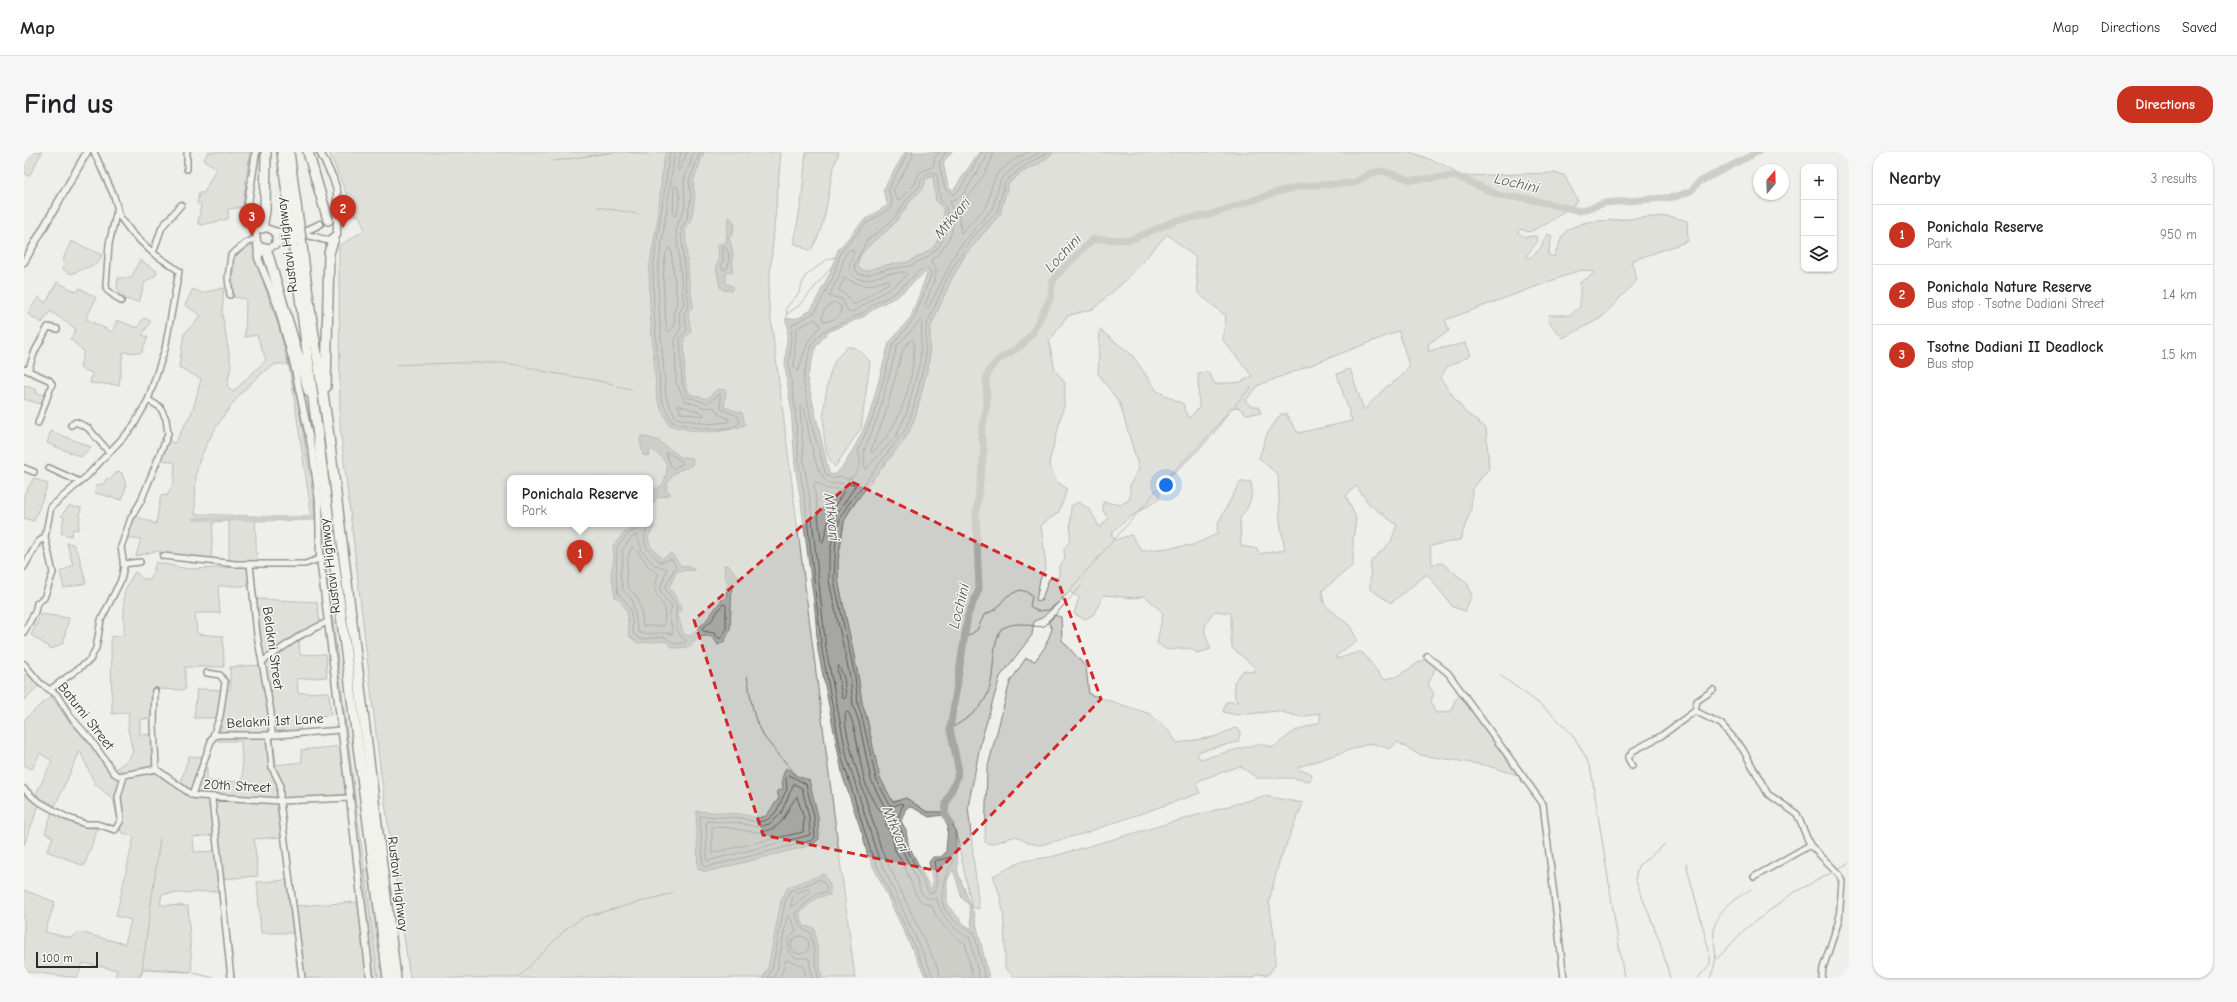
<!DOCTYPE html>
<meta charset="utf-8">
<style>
body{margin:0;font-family:"Comic Neue",sans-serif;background:#f6f6f6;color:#202124}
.controls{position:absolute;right:12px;top:12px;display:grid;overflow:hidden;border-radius:8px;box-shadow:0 1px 3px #0004}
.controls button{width:36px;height:36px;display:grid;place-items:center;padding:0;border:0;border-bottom:1px solid #e0e0e0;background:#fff;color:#202124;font:20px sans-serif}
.compass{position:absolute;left:1729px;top:12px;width:36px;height:36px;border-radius:50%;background:#fff;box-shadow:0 1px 3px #0004;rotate:19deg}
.scale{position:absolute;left:12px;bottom:10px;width:62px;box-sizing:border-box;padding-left:4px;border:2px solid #2b2b2b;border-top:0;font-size:11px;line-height:14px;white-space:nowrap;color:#2b2b2b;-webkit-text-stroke:3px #f6f6f2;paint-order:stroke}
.you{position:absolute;left:1142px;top:333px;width:14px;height:14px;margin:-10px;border:3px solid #fff;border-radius:50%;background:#1a73e8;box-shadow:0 0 0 6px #1a73e833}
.badge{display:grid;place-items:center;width:26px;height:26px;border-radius:50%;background:#c8321e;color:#fff;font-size:13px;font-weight:700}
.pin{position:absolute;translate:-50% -33px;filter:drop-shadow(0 1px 2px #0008)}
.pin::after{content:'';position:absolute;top:21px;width:14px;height:12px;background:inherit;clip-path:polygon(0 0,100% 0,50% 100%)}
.popup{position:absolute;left:483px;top:323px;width:146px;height:52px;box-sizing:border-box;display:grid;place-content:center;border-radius:8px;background:#fff;filter:drop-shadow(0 1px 3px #0005);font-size:13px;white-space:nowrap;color:#757577}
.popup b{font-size:15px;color:#202124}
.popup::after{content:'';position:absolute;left:50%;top:100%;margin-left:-8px;border:8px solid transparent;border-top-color:#fff}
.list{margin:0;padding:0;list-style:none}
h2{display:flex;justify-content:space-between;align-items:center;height:52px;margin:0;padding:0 16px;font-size:17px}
h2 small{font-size:13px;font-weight:400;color:#757577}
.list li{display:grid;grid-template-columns:26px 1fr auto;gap:12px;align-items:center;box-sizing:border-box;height:60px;padding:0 16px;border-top:1px solid #e0e0e0}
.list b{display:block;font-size:15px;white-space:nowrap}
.list p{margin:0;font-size:13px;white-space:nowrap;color:#757577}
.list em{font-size:13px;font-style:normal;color:#757577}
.icon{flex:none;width:22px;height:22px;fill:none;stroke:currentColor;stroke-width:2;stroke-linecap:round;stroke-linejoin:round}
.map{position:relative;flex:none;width:1825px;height:826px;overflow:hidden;border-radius:16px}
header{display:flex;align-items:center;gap:24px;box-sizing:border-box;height:56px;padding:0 20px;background:#fff;border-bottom:1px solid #e0e0e0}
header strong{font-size:19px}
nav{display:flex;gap:22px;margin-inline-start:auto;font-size:14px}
.intro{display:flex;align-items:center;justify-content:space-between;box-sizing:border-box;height:96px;padding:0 24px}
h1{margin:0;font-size:28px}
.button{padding:10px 18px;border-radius:16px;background:#c8321e;color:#fff;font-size:14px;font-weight:700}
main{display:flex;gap:24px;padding:0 24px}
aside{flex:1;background:#fff;border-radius:16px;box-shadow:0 1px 3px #0004}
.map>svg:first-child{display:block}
</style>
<header>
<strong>Map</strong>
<nav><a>Map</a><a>Directions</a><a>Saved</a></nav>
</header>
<div class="intro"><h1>Find us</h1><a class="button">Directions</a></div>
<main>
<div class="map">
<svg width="1825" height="826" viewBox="0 0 1825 826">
<rect width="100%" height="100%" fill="#eeeeea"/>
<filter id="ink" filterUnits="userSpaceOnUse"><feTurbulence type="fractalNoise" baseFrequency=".025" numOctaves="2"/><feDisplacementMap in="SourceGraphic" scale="8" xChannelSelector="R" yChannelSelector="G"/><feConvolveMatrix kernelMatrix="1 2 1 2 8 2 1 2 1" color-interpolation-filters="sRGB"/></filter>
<g filter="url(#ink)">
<path fill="#cececa" stroke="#7c7c7a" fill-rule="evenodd" d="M0,0H18L5,24L0,21Z
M184,0H226L219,55L204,57V67L178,73L174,71L177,53L173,51L175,41H180L192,16L180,8Z
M305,0H757L744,144L831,826H386L356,615L316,275L315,94L341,78L335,63L332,64ZM486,326H626V372H486Z
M782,0H815C801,34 807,68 786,99L770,91L778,45Z
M1030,0H1386L1418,12L1437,24L1530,21L1540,23L1554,49L1524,71L1505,80L1496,77L1493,80L1501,85L1512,84L1514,89L1502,104L1506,106L1516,97L1523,82L1528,84L1524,103L1530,105L1538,85L1544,77L1562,70L1644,64L1663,69L1664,89L1607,109L1613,128L1577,166L1539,186L1524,169L1525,163H1546L1556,155V131L1572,120L1557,118L1421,168L1425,179L1405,191L1404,199L1442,191L1447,203L1423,215L1416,226L1441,260L1462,276L1465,316L1448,338L1447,357L1436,388L1406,394L1408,412L1418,411L1443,431L1448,443L1441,459L1429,455L1403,422L1367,451L1346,437L1347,409L1367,390L1373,373L1346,353L1332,334L1322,344L1332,366L1329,388V413L1298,439L1300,452L1326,474L1333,488L1312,504L1313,507L1335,500L1339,501L1359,527L1372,525L1404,505L1412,515L1404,532L1410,542L1407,549L1411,561L1428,559L1430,549L1437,543L1497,624L1461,613L1396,603L1373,590L1366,597L1347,591L1274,615L1275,618L1285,620L1288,624L1286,629L1268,626H1233L1216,614L1176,628L1172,633L1176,641L1058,682L1016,693L1004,691L992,684L967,692L961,690L963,618L986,530L1002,506L1011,509L1021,495L1028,477L1024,469L1030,463L1037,465L1038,488L1062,515L1065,542L1126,562L1146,580L1153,591L1190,585L1211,576L1217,579L1214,590L1176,599L1173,604L1177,607L1233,592L1250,595L1269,580L1296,570V561L1277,565L1254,559L1214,563L1199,560L1202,550H1214L1211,546L1210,530L1220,518L1229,520L1231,515L1208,496C1206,484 1208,473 1207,461L1191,459C1177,475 1179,478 1187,497L1173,501L1166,496L1143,498L1133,491L1139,461L1121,444L1111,446L1080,443L1069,463L1061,467L1050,462L1055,445L1046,440L1018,466L1010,469L1008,483L976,525L957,589L944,655L955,757L948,755L931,677L926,664L919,660H903L882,646L870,650L868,649L856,626L853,614L843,567L838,551L834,523L814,428V409L821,366L844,332L878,292L885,280L892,262L905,210L906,176L927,128L941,103L976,62L984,32L998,20L1015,12ZM1143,82L1171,105L1174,141L1202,164L1199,188L1228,224L1217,230L1191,232L1184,220L1174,221L1175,256L1165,266L1159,252L1133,239L1108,203L1076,178L1074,221L1096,252L1115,317L1106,333V347L1097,353L1079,350V359L1084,366L1076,376L1066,358L1055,350L1047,354L1046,389L1040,397L1041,407L1035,414V425L1025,427L1017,449L1012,448L1016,428L1022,414L1017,373L1035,360L1043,337L1032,329L1025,311L1040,253L1041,231L1031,218L1025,190L1043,164L1069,157L1102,128ZM1375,179L1385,214L1376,226L1362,235L1340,258L1326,217L1313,222L1328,269L1274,281L1262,262H1257L1243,282L1235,306L1254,323L1256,369L1261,398L1235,402L1233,397L1217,394L1216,366C1225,355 1230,344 1227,330H1216L1194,371L1193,382L1169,393L1118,399L1107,383L1091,388L1087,382L1103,367L1135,347L1136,332C1157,315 1197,281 1205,256L1214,255L1222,262L1237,261L1234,254H1227L1221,249L1235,233Z
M909,24L912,49L919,56L921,74L911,94L900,102L884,110L862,113L841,119L835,117C827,102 859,83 867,75C875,66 881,57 888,47C893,41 902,37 901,27Z
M47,89L78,103L74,111L47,122L39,117L40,105Z
M230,91C241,114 247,141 254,166C273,232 289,299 293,368L231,369L233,410L166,411L167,407L132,399L112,404L117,387H102L111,364L132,372L137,343L143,344L150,330L151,311L135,307L142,298L144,289L151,291L169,258L177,227L155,215L160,182L177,164L161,153L169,137L178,141L200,136L198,161L207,214L203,234L209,240L242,208L233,183L221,185L222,147L209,145V105ZM252,212H265L288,366L171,362C172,348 170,323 175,310C188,275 219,231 252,212ZM205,369V408H187L189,370Z
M116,108L133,119L132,123L121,130L115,150L101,147L93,136L94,126H107Z
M33,130L53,140L56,136L72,146L62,167L88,180L93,168L113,176L120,166L127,169L118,183L124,185L117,201L99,200L95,233L66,231L68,221L56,216L60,199L46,187L52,177L26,159L18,171L4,162L14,145L22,151Z
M823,195C834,194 839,202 846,210L837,276L811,315C792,298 800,230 811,209C814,204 819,200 823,195Z
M0,233L13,238L12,241L23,244L20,253L0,247Z
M27,279L67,295L57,305L23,291Z
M94,319L98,321L102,334L98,348L71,341L72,333L79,332L83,326L86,328Z
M10,326L24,332L10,369L0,366V343Z
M45,354L57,356L54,378L49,377L47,384L37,381L40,365L37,364Z
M43,391L49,392L55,404L62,431L40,436L36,420L49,413Z
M132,410L163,417L224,415L226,434H194L196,461H171L173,482L199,484L200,515H161V538L134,537L132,566L116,567V583L130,582L128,615L101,620L93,616L105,607L109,600L104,577L105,560L88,562L87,485L100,483V440L110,421L112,420L118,427H127Z
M232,447L293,450L297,476L275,489L276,503L302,502L303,525L273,527L274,541L305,540L307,563L275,565L277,585L249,586L252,613L278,610L277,598L317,594L324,640L319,643L253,647L192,644L169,641L156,632L165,604L183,605V629L219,630L217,589H194L199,566H170L173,537L206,538V515L241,513Z
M17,462L45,466L39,491L28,497L7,483Z
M4,520L14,534L0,548V524Z
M27,544L44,568L95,625L131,619L167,644L186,648L191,683L169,685L170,700L192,699L196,739L138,742L136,753L164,754L168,820L121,816L115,826H91L93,818L59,811L53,826L0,819V738L31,750L21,780L47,786L55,780L101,792L107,768L92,764L110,685L97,680L89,647L71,632L56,599L31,654L16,646L12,642L28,609L16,601L8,617L0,613V568Z
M0,639L15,653L0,693Z
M1240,644L1279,651L1255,710L1245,749L1251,791V813L1244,823L1233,822L1229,826H992L981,816C981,785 982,752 969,724L999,709L1027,705Z
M189,648L254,649L259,685L230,687L234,724L198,727Z
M28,660C42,667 59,678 74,676L60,714L23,699L29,685L21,681Z
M347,717L362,826H350L337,719Z
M263,728L271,781H237L233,730Z
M334,750L343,826H279L271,754Z"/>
<path fill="#a6a6a3" stroke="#757573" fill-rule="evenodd" d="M642,0H680L669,30L671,45L669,56L667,68L661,78L665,128L669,154L664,162L667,180L660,186L661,230L666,242L683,247L693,237L702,238L700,255L718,261L721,273C695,283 671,281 645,273L633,247L626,159L625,117L634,65L639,11Z
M881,0H928L919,10L924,35L929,39L955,0H1030L1015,12L998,20L984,32L976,62L941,103L927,128L906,176L905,210L892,262L885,280L826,357L819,372L814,409V428L834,523L838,551L843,567L853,614L856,626L869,650L882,646L903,660H919L931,677L934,721L950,762L965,826H902L843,701L839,684L819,625L794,498L791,458L777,350L771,313L767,255L761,214L764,174L761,167L775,166L787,158L805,123L814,98L839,69L864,53L859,38ZM909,24L912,49L919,56L921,74L911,94L900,102L884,110L862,113L841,119L835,117C827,102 859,83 867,75C875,66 881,56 888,47C894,40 902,37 901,27ZM901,120L903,122L887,165L865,191L846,261L837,283L822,310L813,321L808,323L805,321L783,226L792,194L804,180L841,164L852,155L874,144ZM888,655L905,665L919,663L924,674L922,700L917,705H909L905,710L909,731L907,738L884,692L882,678L877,669L882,656ZM929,717L938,746L945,753L948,774L946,776L941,773L923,753V729Z
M706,65L711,72L708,83L705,85L709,101L708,120L702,121V131L710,135L708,139L699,138L696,135L692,114L695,108L694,93L702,90L704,68Z
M617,284L633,288L657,305L669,306L668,314C656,317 644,322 642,337L647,342L633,346L626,355V340L638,334C646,316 645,310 629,298H625L626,304L619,303L616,288Z
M626,361L630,375L624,385L626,394L638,407L647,401L657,414L668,415L670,418L653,419L645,435L658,454L654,464L660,483L667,484C672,477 680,472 685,465C691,457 695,450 703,443L702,436L705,431L701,426L700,413H704L716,427L708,430L706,478L700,490L694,493L689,485C677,482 673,486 666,495L649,496L641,489L614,491L605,484C603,468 606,454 591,445L587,421L590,407L589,394C602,379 605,372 626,372Z
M762,616L773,624L785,628L794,664L795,687L788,693L682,720L674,717L672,659L717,662L734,666L742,664L755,646L753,639L759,637L758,626Z
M800,722L806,733V743L794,745L775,761L780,774L790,776L798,826H739L744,816L757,749L764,735Z"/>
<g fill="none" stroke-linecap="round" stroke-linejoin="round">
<path stroke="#5c5c5b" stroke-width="1" d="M646,0L629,117L630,159L637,246L648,270C664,275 704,283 716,270L714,264L697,257L696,242L683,251L664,245L658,231L656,186L663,178L660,162L665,153L661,128L657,77L663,67L665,55L667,45L665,29L676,0
M651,0L634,117L635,159L642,245L652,266L684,272L704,270L705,267L695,262L690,255L682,256L661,249L652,230L651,185L657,176L655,161L660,152L652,77L661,54L660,28L670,0
M657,0L653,17L655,19L663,0
M884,0L864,38L868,49L867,56L841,72L817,100L809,125L791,160L768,173L765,214L771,255L775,312L781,349L798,498L818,606L847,700L905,826
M889,0L888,6L869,38L874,49L891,32L895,21L910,14V6L915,0
M922,0L915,11L921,37L929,43L936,37L958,0
M963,0L962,6L938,44L926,49C934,77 926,91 906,110L912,117V123L901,153L902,155H905L933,98L968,57L977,27L993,13L1016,0
M969,0C969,15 945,46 934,54L937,81L963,54L968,33L973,22L989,8L1005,0
M907,20L913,23L916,47L922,55L925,74L914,96L902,106L885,114L863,117L842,123L834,122L830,113L843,88L856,79L871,65L886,43L895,35L898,25Z
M653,34L656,46L653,62L650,64L649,62L650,35Z
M701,95L705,102L704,115L699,118L697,114L699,109V96Z
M645,96L647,98L653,150L650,160L651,173L645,180L643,178C641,162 635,106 645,96Z
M827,97L830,99L825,116C830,135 849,126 862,122C868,121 875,121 881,120L883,122C873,135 860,139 847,148C839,153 835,158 825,161L818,147L805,144L814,126L821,103Z
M903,116L907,119V123L890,167L869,192L850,262L834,299C839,309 835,320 826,327H822L817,324L809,327L802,323L789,278L779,226L788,192L798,180L839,161L850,152L871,141L895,119Z
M821,126C842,136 841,135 864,128L866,130L830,153L823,143L815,138Z
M810,150L817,154V161L811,167L800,170L798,166L800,158Z
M792,167L796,174L784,190L774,219H772L770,214L772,177Z
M897,168L898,170L896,209L883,260L871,286L841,318L840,299L854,264L873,194Z
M887,188L890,189C891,223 879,267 856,293C853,296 851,299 848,301L847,298L860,266L879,197Z
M654,253L679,261L680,264L657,261Z
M643,300L658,309V312L648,317L642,302Z
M792,330L803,337H817L820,339L807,360L799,391L797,389L790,332Z
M616,372L614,377L605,381L593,395C593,412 591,424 594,442C609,454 607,464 609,481L616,487L641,485L650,492L661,491L662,488C650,482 651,465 653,454L641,436L652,413L647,407L636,410L622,395L620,385L625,372
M613,383L618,399L629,412L643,417L636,437L639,444L648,454L645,464L649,480L648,482C639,479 620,484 614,480L608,447L599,438L596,422L599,408L598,398L608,385Z
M608,395L611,396L625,415L634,422C630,440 629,441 641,455L640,474H619C618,467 618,459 616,452C613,443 607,440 604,434C601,427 603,400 608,395Z
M699,452L702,453V478L696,487L690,481L679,479L677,477L687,469Z
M815,514L820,526L822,545L820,547L818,545L813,516Z
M765,623L782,632L790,664L791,686L786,689L682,715L679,714L676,664L717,666L733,670L743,668L752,660L763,637L762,626Z
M770,632L778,636L785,665L786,683L683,709L682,669L716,671L733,675L745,672L756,663Z
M773,645L780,666L779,680L688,701V675C712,673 738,690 757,670C762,664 768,648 773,645Z
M784,737L786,740L769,754H766L770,742Z
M767 793a9 9 0 1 1 18 0a9 9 0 1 1-18 0Z
M744,826L748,817L761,750L766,739L797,727L802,734V740L792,742L771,761L777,776L787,781L794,826
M749,826L753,818L763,765L765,763L772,778L764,788L765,801L772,806H785L788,826
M756,826L762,808L780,814L782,826
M910,826L852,699L823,605L802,497L786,348L780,311L776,255L778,253L780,255C784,272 789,326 807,332L817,331L832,333L812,363L805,408V429L826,525L829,553L835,570L847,628L860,654L869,660L868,671L874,682L876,694L891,723L897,740L903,746L913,747C916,763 931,779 946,786L955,826
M916,826L915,819L857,697C852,674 815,575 822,560L825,561C839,593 832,639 862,664V673L868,684L871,698L880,713L892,743L898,750L908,754C912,768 928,784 941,791L949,826
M961,826L950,780C939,778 927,767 920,756C915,746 920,719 929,712L928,705L910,709L913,731L910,741H905L881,693L878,680L873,670L879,652L877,651L870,654L866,653L852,627L839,569L834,552L831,524L810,428L812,382L817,364L823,354L881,278L888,261L901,210L902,175L923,126L945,89L973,60L981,30L996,17L1024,0"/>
<path stroke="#757573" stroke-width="1" d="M605,0L625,3
M530,9L591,0
M221,51L220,43L227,0
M222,54C223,65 227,75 227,86
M574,55L614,62
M229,92L231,100
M232,109L254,172L274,251L286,324
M763,162L777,152L808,114
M763,165L762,156L775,141L781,124L804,107L811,105
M372,213C406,212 441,210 475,211C494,211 511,218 529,221C549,225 569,227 589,232
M593,234L607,237
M287,330L291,366
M299,389L354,826
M941,486L953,478L960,463L972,457L983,444L996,438L1006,441L1008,445L1006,454L1013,459L1025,458L1035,450L1124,349L1141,327L1174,295L1227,235
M1476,523C1513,551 1552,572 1567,619L1600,826
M723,524C727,544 728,569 741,586C751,599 762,610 771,622
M926,577C956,559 967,549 969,513C970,500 971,489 977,477C998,466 1005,477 1021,474L1057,434
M136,686L118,818L166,820L190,826
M1641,692L1614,714L1611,727L1636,790L1646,826
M1662,711L1686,803V812L1674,826
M1813,717L1825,711
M1693,807L1720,778L1769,741L1809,720
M114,826L118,819
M494,826L543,776L560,765L649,741
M1686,826C1696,803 1689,798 1690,777C1692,758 1713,746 1727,737"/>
<path stroke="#a6a6a3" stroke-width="4.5" d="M170,367L291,366"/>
<path stroke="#a6a6a3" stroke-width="7" d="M925,670L921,661L922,651L933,626L934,615L926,577L944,463L955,437L952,364L960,298L957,282L963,252L962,226L966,217L973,209L998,193L1008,181L1027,145L1028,132L1033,123L1069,87L1106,88L1153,68L1185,63L1253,40L1278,34L1330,31L1347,21L1358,19L1387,28L1432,24L1477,44L1500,46L1556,59L1581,51L1651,45L1667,39L1675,30L1734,0"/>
<defs>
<path id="minor" d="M163,0V17
M93,58L85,92L82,133L83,138L97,149
M129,101L138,75L157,53
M206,143L204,126L207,103L222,91L232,86
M0,217L25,228L28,232L14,271
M4,219L11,199L24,175L33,177
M47,273L52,270L64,276L85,300
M0,316L10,320
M25,316L56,330
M139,404L212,412H281L292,408
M99,412L116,410
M226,412L233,483L247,560L248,583
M0,415L14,390L21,385
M0,480L11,460L13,451L20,446L29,421L21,385L27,355L63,324L108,276L124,248L141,197L155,119L129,101L108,81L96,65L90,44L70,0
M1403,504L1424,521L1519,652L1540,826
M239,509L277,483L303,470
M0,512L16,531L33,543L47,565L67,588L90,621L95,624L132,617L168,643L175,644L256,649L326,646
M27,537L66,508L72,496L77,468L97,428L100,414L97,395L107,366L117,349L144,282L142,267L136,255L124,248
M131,539L130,573L132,617
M1671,559L1697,572L1718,596L1744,642L1773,662L1786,693L1815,722L1818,729L1815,768L1799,816L1798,826
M1671,559L1673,549L1689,538
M245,583L248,616L256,632V649L278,826
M187,587L193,583H253L317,578
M1608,614L1604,606L1609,599L1637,584L1671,559
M0,637L12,648L42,665L61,672H73L91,678L97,668L94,645L100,624
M168,643L196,564L201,530L196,523L183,521
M185,645L188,647L207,826
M1730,725L1786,693"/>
<path id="tertiary" d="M232,0L224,51L232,78L233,90L237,95L242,96C256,94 262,83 281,83C292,83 305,94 313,83V39L309,26L296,0
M237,77L242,76L250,79L252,85L251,92
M250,79C267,83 280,81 296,72
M233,90L234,106L239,96
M234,106L253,152L270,213L289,303L295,349L296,406L326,646L346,826
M0,110L63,0"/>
<path id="motorway" d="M258,0L266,67
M265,0L274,67
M284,0L304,68
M238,76L241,59L242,0
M269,91L364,826
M278,93C284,155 296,215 304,277C328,460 348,643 372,826
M242,96L285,240
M302,235L305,101L310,86"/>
</defs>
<use href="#minor" stroke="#2b2b2b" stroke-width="8"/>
<use href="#tertiary" stroke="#2b2b2b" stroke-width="9"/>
<use href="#motorway" stroke="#2b2b2b" stroke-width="12"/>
<use href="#minor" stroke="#f6f6f2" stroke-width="5"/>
<use href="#tertiary" stroke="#f6f6f2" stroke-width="6"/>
<use href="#motorway" stroke="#f6f6f2" stroke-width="9"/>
<defs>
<path id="motorway-bridge" d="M266,67L269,91
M274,67L278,93"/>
</defs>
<use href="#motorway-bridge" stroke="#2b2b2b" stroke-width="12" stroke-linecap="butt"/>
<use href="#motorway-bridge" stroke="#f6f6f2" stroke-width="9"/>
</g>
</g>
<path d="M0 0H1825V826H0ZM828,330L1034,429L1077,547L914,719L739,683L670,468Z" fill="#eeeeea" fill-opacity=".55" fill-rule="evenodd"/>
<path fill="none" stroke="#d62828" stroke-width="3" stroke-dasharray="8 5" stroke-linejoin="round" d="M828,330L1034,429L1077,547L914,719L739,683L670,468Z"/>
<g text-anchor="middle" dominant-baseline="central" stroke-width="3" stroke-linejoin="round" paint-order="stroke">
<g font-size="14" fill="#2b2b2b" stroke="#f6f6f2">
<text transform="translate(263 93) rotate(-97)">Rustavi Highway</text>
<text transform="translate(306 414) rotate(-97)">Rustavi Highway</text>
<text transform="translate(249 496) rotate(82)">Belakni Street</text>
<text transform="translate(62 564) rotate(52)">Batumi Street</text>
<text transform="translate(251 569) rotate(-3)">Belakni 1st Lane</text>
<text transform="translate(213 634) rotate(3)">20th Street</text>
<text transform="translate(374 732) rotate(83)">Rustavi Highway</text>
</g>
<g font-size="15" font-style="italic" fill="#565655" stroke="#f6f6f2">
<text transform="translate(1493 31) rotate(13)">Lochini</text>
<text transform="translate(928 66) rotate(-50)">Mtkvari</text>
<text transform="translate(1039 101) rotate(-47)">Lochini</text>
<text transform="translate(808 365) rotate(83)">Mtkvari</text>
<text transform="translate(935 454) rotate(-76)">Lochini</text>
<text transform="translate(872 677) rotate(67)">Mtkvari</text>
</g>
</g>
</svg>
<div class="controls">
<button>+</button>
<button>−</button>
<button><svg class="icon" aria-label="layers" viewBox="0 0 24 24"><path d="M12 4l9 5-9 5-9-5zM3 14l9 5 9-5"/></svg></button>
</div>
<svg class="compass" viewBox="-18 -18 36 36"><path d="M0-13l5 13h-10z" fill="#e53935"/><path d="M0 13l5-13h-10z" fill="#757577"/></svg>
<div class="scale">100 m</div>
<div class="you"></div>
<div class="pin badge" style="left:556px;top:421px">1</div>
<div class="popup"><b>Ponichala Reserve</b>Park</div>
<div class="pin badge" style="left:319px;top:76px">2</div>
<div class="pin badge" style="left:228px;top:84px">3</div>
</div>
<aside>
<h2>Nearby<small>3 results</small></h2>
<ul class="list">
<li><span class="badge">1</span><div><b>Ponichala Reserve</b><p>Park</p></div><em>950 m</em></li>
<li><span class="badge">2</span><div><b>Ponichala Nature Reserve</b><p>Bus stop · Tsotne Dadiani Street</p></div><em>1.4 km</em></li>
<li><span class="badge">3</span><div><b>Tsotne Dadiani II Deadlock</b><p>Bus stop</p></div><em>1.5 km</em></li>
</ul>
</aside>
</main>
